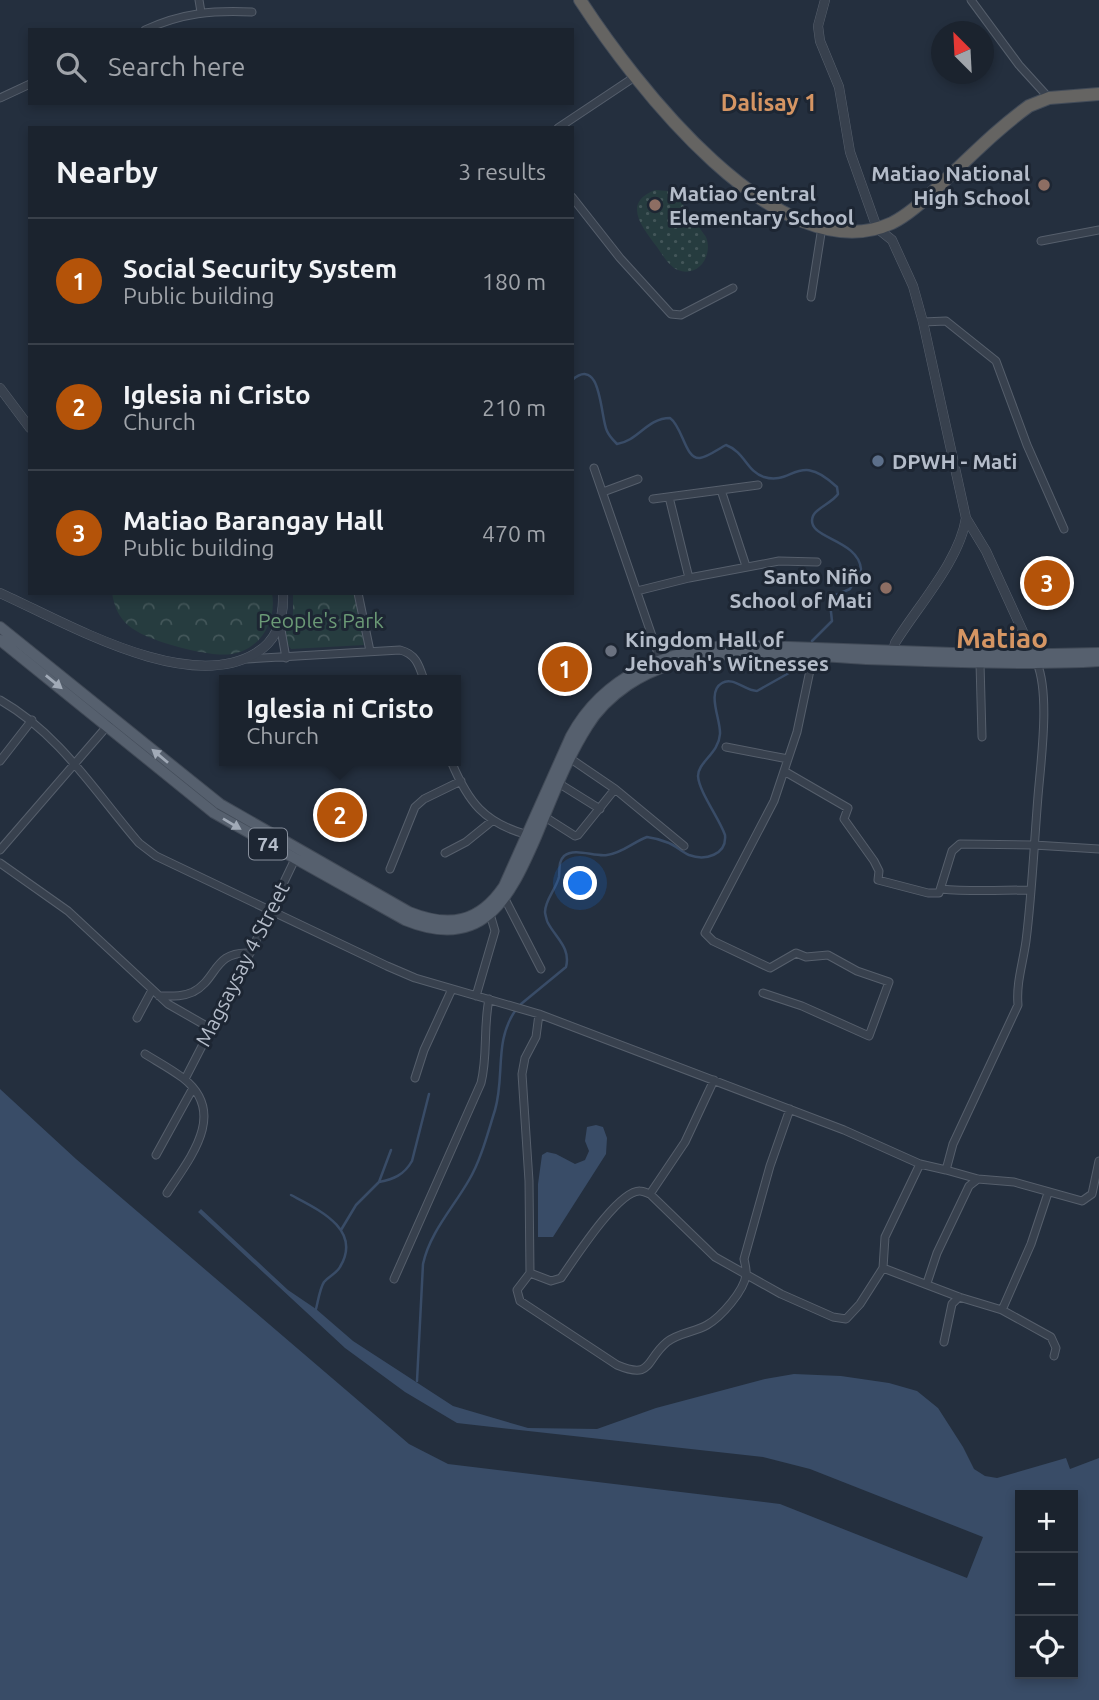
<!DOCTYPE html>
<meta charset="utf-8">
<style>
body{margin:0;font-family:Ubuntu,sans-serif;background:#242b36;color:#f1f3f6}
.controls{position:absolute;right:21px;bottom:21px;display:grid;overflow:hidden;border-radius:0px;box-shadow:0 4px 10px #0003}
.controls button{width:63px;height:63px;display:grid;place-items:center;padding:0;border:0;border-bottom:2px solid #39404a;background:#1b232e;color:#f1f3f6;font:35px sans-serif}
.compass{position:absolute;left:931px;top:21px;width:63px;height:63px;border-radius:50%;background:#1b232e;box-shadow:0 4px 10px #0003;rotate:336deg}
.you{position:absolute;left:581px;top:884px;width:24px;height:24px;margin:-18px;border:5px solid #fff;border-radius:50%;background:#1a73e8;box-shadow:0 0 0 10px #1a73e833}
.badge{display:grid;place-items:center;width:46px;height:46px;border-radius:50%;background:#b45309;color:#fff;font-size:23px;font-weight:700}
.pin{position:absolute;translate:-50% -50%;border:4px solid #fff;box-shadow:0 2px 7px #0006}
.popup{position:absolute;left:219px;top:675px;width:242px;height:91px;box-sizing:border-box;display:grid;place-content:center;border-radius:0px;background:#1b232e;filter:drop-shadow(0 2px 5px #0005);font-size:23px;white-space:nowrap;color:#a0a4aa}
.popup b{font-size:26px;color:#f1f3f6}
.popup::after{content:'';position:absolute;left:50%;top:100%;margin-left:-14px;border:14px solid transparent;border-top-color:#1b232e}
.list{margin:0;padding:0;list-style:none}
h2{display:flex;justify-content:space-between;align-items:center;height:91px;margin:0;padding:0 28px;font-size:30px}
h2 small{font-size:23px;font-weight:400;color:#a0a4aa}
.list li{display:grid;grid-template-columns:46px 1fr auto;gap:21px;align-items:center;box-sizing:border-box;height:126px;padding:0 28px;border-top:2px solid #39404a}
.list b{display:block;font-size:26px;white-space:nowrap}
.list p{margin:0;font-size:23px;white-space:nowrap;color:#a0a4aa}
.list em{font-size:23px;font-style:normal;color:#a0a4aa}
.icon{flex:none;width:38px;height:38px;fill:none;stroke:currentColor;stroke-width:2;stroke-linecap:round;stroke-linejoin:round}
.map{position:relative;flex:none;width:1099px;height:1700px;overflow:hidden}
.search{position:absolute;background:#1b232e;box-shadow:0 4px 10px #0003;left:28px;top:28px;width:546px;height:77px;display:flex;align-items:center;gap:18px;box-sizing:border-box;padding:0 24px;border-radius:0px;color:#a0a4aa;font-size:26px}
.panel{position:absolute;background:#1b232e;box-shadow:0 4px 10px #0003;left:28px;top:126px;width:546px;height:469px;border-radius:0px}
.map>svg:first-child{display:block}
</style>
<div class="map">
<svg width="1099" height="1700" viewBox="0 0 1099 1700">
<defs>
<pattern id="grass-dots" width="8" height="8" patternUnits="userSpaceOnUse" patternTransform="scale(1.75)"><rect width="8" height="8" fill="#263c3f"/><path d="M2 2h.1M6 6h.1" fill="none" stroke="#435659" stroke-width="1.8" stroke-linecap="round"/></pattern>
<pattern id="park-crowns" width="20" height="18" patternUnits="userSpaceOnUse" patternTransform="scale(1.75)"><rect width="20" height="18" fill="#263c3f"/><path d="M2 6a3 3 0 1 1 6 0M12 15a3 3 0 1 1 6 0" fill="none" stroke="#435659"/></pattern>
</defs>
<rect width="100%" height="100%" fill="#242f3e"/>
<path fill="url(#grass-dots)" d="M655,190L669,191L676,195L706,237C714,257 696,281 674,268C667,263 662,254 657,247C643,228 621,203 655,190Z"/>
<path fill="url(#park-crowns)" d="M112,593H272C277,621 261,649 232,654C210,658 146,641 129,626C119,618 114,606 112,593Z
M293,593H354L364,645L291,649L287,643L285,626L293,617Z"/>
<path fill="#394c67" fill-rule="evenodd" d="M0,1089L76,1159L409,1444L448,1464L780,1504L967,1578L983,1537L810,1469L763,1457L457,1423L405,1392L345,1348L198,1212L201,1209L288,1290L316,1309L353,1341L453,1406L528,1428L597,1429L656,1408L765,1379L794,1374L841,1376L889,1383L917,1391L938,1408L963,1447L974,1469L985,1476L997,1478L1066,1458L1070,1469L1099,1458V1700H0ZM1020,1495H1073V1674H1020Z
M596,1125L603,1127L607,1138L606,1154L553,1237H538V1184L542,1155L547,1152L556,1154L575,1164L585,1160L589,1151L585,1141L587,1127Z"/>
<g fill="none" stroke-linecap="round" stroke-linejoin="round">
<path stroke="#394c67" stroke-width="2.5" d="M572,380C602,355 600,417 607,431C609,436 613,440 617,444C638,441 647,418 670,418C683,427 685,460 700,458C708,457 718,449 726,445C745,452 747,472 764,477C793,486 798,450 837,487L838,494C832,503 816,508 813,516C804,539 858,538 861,569L850,589L831,597L830,603L832,621L812,641
M521,1004L566,967C571,948 556,938 548,923C547,922 545,913 545,912C545,900 556,889 559,877C560,869 558,862 564,856C575,847 594,857 607,855C623,853 633,842 647,837C655,838 662,840 669,843C676,846 682,852 689,855C705,861 727,855 725,835C719,818 699,792 698,776C698,762 719,753 720,734C721,720 706,692 722,683C733,676 745,691 757,691L796,669L802,660
M379,1182C394,1179 404,1175 412,1161L429,1094
M291,1195C317,1209 363,1229 340,1267C336,1274 329,1276 324,1282C320,1288 318,1301 316,1309
M341,1230L356,1205L379,1182L391,1150
M417,1381L423,1264C430,1232 453,1208 469,1180C481,1160 488,1132 495,1110C505,1076 494,1042 515,1011"/>
<defs>
<path id="minor" d="M199,0L201,12
M971,0L1019,65L1049,98
M145,30C181,13 214,10 252,12
M0,98L30,84
M558,128L636,76
M572,197L620,258L671,314L681,315L733,288
M1041,241L1099,230
M811,297L822,227
M923,322L946,321L996,361L1027,445L1064,529
M594,468L661,662
M721,490L746,566
M603,492L638,479
M653,499L758,485
M689,578L779,561L817,562
M637,591L689,578L669,497
M358,593L370,651
M280,624L286,658
M247,659L400,650C416,654 419,665 424,680
M980,663L982,737
M1037,663C1050,695 1041,760 1038,796C1034,845 1032,893 1026,941C1023,963 1016,983 1018,1005L953,1144L946,1170L978,1179L1014,1182L1082,1201L1092,1194L1099,1161
M0,700C60,734 95,792 139,843L156,856L387,966L415,978L539,1014L844,1130L920,1164L946,1170
M726,747L788,759
M571,759L615,789L684,846
M0,761L32,720
M451,761C468,802 484,823 528,835
M784,771L848,808L844,819L874,861L879,871L878,880L928,893H939L952,851L960,844L1034,845L1099,849
M555,781L600,809
M545,817L575,836L578,835L615,789
M0,850L109,724
M445,853L466,842L492,821
M0,863L68,911L168,1004L210,1028
M390,869L415,807L424,799L461,781
M941,889C971,892 1001,890 1031,890
M505,899L541,969
M763,993L802,1006L869,1036L889,982L857,971L828,955L806,957L796,953L770,968L713,941L705,933L774,801L797,732L813,656
M159,996C171,996 182,997 193,992C218,979 213,951 250,953
M476,996L495,931L490,914
M539,1014L536,1037L525,1058L522,1074L529,1181L530,1273L517,1290L520,1301L617,1365C653,1380 645,1360 667,1342C678,1333 695,1332 707,1325C721,1317 744,1291 746,1275C747,1271 745,1264 744,1259L770,1166L790,1109
M137,1018L152,990
M145,1054C158,1062 171,1069 183,1078C228,1113 190,1158 167,1193
M415,1078L424,1050L452,989
M185,1079L250,953L296,857
M156,1155L193,1088
M650,1194L685,1142L714,1080
M883,1268L959,1297L1002,1310L1051,1337L1056,1348L1054,1356
M530,1273L551,1281L561,1278C574,1260 618,1190 640,1191C643,1191 647,1193 650,1194L715,1257L781,1294L833,1317L846,1319L860,1304L883,1268L885,1237L920,1164
M394,1279L481,1083C488,1055 483,1029 489,999
M927,1283L937,1253L969,1186L978,1179
M1002,1310L1031,1244L1048,1193
M944,1342L952,1304L959,1297"/>
<path id="tertiary" d="M825,0L818,26L820,41L839,87L850,152L877,228L892,240L913,286L923,322L966,518C960,560 917,607 895,643L892,656
M0,388L30,428
M966,518L986,551L1035,658
M0,593C65,622 187,695 256,653C278,640 284,618 283,593"/>
<path id="primary" d="M0,627L220,804L409,912C449,928 479,923 504,886L571,736C604,675 667,650 734,645L1007,655L1099,653
M0,640L214,813L405,920C483,952 509,899 536,837C551,801 566,760 587,727C597,710 612,696 628,685C697,639 788,655 866,659C922,661 979,663 1035,663C1057,662 1078,663 1099,661"/>
<path id="trunk" d="M580,0C632,80 779,275 892,223C910,214 927,198 941,184C970,157 997,129 1029,106L1049,98L1099,94"/>
</defs>
<use href="#minor" stroke="#565f6c" stroke-width="9"/>
<use href="#tertiary" stroke="#565f6c" stroke-width="10"/>
<use href="#primary" stroke="#414a57" stroke-width="12"/>
<use href="#trunk" stroke="#434c59" stroke-width="14"/>
<use href="#minor" stroke="#38414e" stroke-width="7"/>
<use href="#tertiary" stroke="#38414e" stroke-width="9"/>
<use href="#primary" stroke="#56606e" stroke-width="10"/>
<use href="#trunk" stroke="#656462" stroke-width="12"/>
</g>
<defs><path id="oneway-solid" d="M-6-.8H1V-3.2L6.5 0L1 3.2V.8H-6Z" transform="scale(1.75)"/></defs>
<g fill="#a1aab7">
<use href="#oneway-solid" transform="translate(54 682) rotate(39)"/>
<use href="#oneway-solid" transform="translate(160 756) rotate(-140)"/>
<use href="#oneway-solid" transform="translate(232 824) rotate(31)"/>
</g>
<g fill="#8d6e63" stroke="#1d2633" stroke-width="2.5">
<circle cx="1044" cy="185" r="7"/>
<circle cx="655" cy="205" r="7"/>
<circle cx="886" cy="588" r="7"/>
</g>
<circle fill="#5c6f8a" stroke="#1d2633" stroke-width="2.5" cx="878" cy="461" r="7"/>
<circle fill="#6b7280" stroke="#1d2633" stroke-width="2.5" cx="611" cy="651" r="7"/>
<g text-anchor="middle" dominant-baseline="central" stroke-width="6" stroke-linejoin="round" paint-order="stroke">
<rect fill="#1d2633" stroke="#878f9c" stroke-width="2" x="249" y="828.5" width="38" height="31" rx="5"/>
<g font-size="19" font-weight="bold" fill="#b4bcc9">
<text x="268" y="844">74</text>
</g>
<g font-size="21" font-weight="bold" fill="#b4bcc9" stroke="#1d2633" text-anchor="start">
<text x="1030" y="173" text-anchor="end">Matiao National<tspan x="1030" dy="24">High School</tspan></text>
<text x="669" y="193">Matiao Central<tspan x="669" dy="24">Elementary School</tspan></text>
<text x="892" y="461">DPWH - Mati</text>
<text x="872" y="576" text-anchor="end">Santo Niño<tspan x="872" dy="24">School of Mati</tspan></text>
<text x="625" y="639">Kingdom Hall of<tspan x="625" dy="24">Jehovah's Witnesses</tspan></text>
</g>
<g font-size="21" fill="#6b9a76" stroke="#1d2633">
<text x="321" y="620">People's Park</text>
</g>
<g font-size="21" fill="#b4bcc9" stroke="#1d2633">
<text transform="translate(242 964) rotate(-63)">Magsaysay 4 Street</text>
</g>
<g font-size="23" font-weight="bold" fill="#d59563" stroke="#1d2633">
<text x="769" y="102">Dalisay 1</text>
</g>
<g font-size="28" font-weight="bold" fill="#d59563" stroke="#1d2633">
<text x="1002" y="637">Matiao</text>
</g>
</g>
</svg>
<div class="controls">
<button>+</button>
<button>−</button>
<button><svg class="icon" aria-label="locate" viewBox="0 0 24 24"><circle cx="12" cy="12" r="6"/><path d="M12 2v4M12 18v4M2 12h4M18 12h4"/></svg></button>
</div>
<svg class="compass" viewBox="-18 -18 36 36"><path d="M0-13l5 13h-10z" fill="#e53935"/><path d="M0 13l5-13h-10z" fill="#a0a4aa"/></svg>
<div class="you"></div>
<div class="pin badge" style="left:565px;top:669px">1</div>
<div class="pin badge" style="left:340px;top:815px">2</div>
<div class="popup"><b>Iglesia ni Cristo</b>Church</div>
<div class="pin badge" style="left:1047px;top:583px">3</div>
<div class="search"><svg class="icon" aria-label="search" viewBox="0 0 24 24"><circle cx="10" cy="10" r="6"/><path d="M15 15l6 6"/></svg>Search here</div>
<section class="panel">
<h2>Nearby<small>3 results</small></h2>
<ul class="list">
<li><span class="badge">1</span><div><b>Social Security System</b><p>Public building</p></div><em>180 m</em></li>
<li><span class="badge">2</span><div><b>Iglesia ni Cristo</b><p>Church</p></div><em>210 m</em></li>
<li><span class="badge">3</span><div><b>Matiao Barangay Hall</b><p>Public building</p></div><em>470 m</em></li>
</ul>
</section>
</div>
